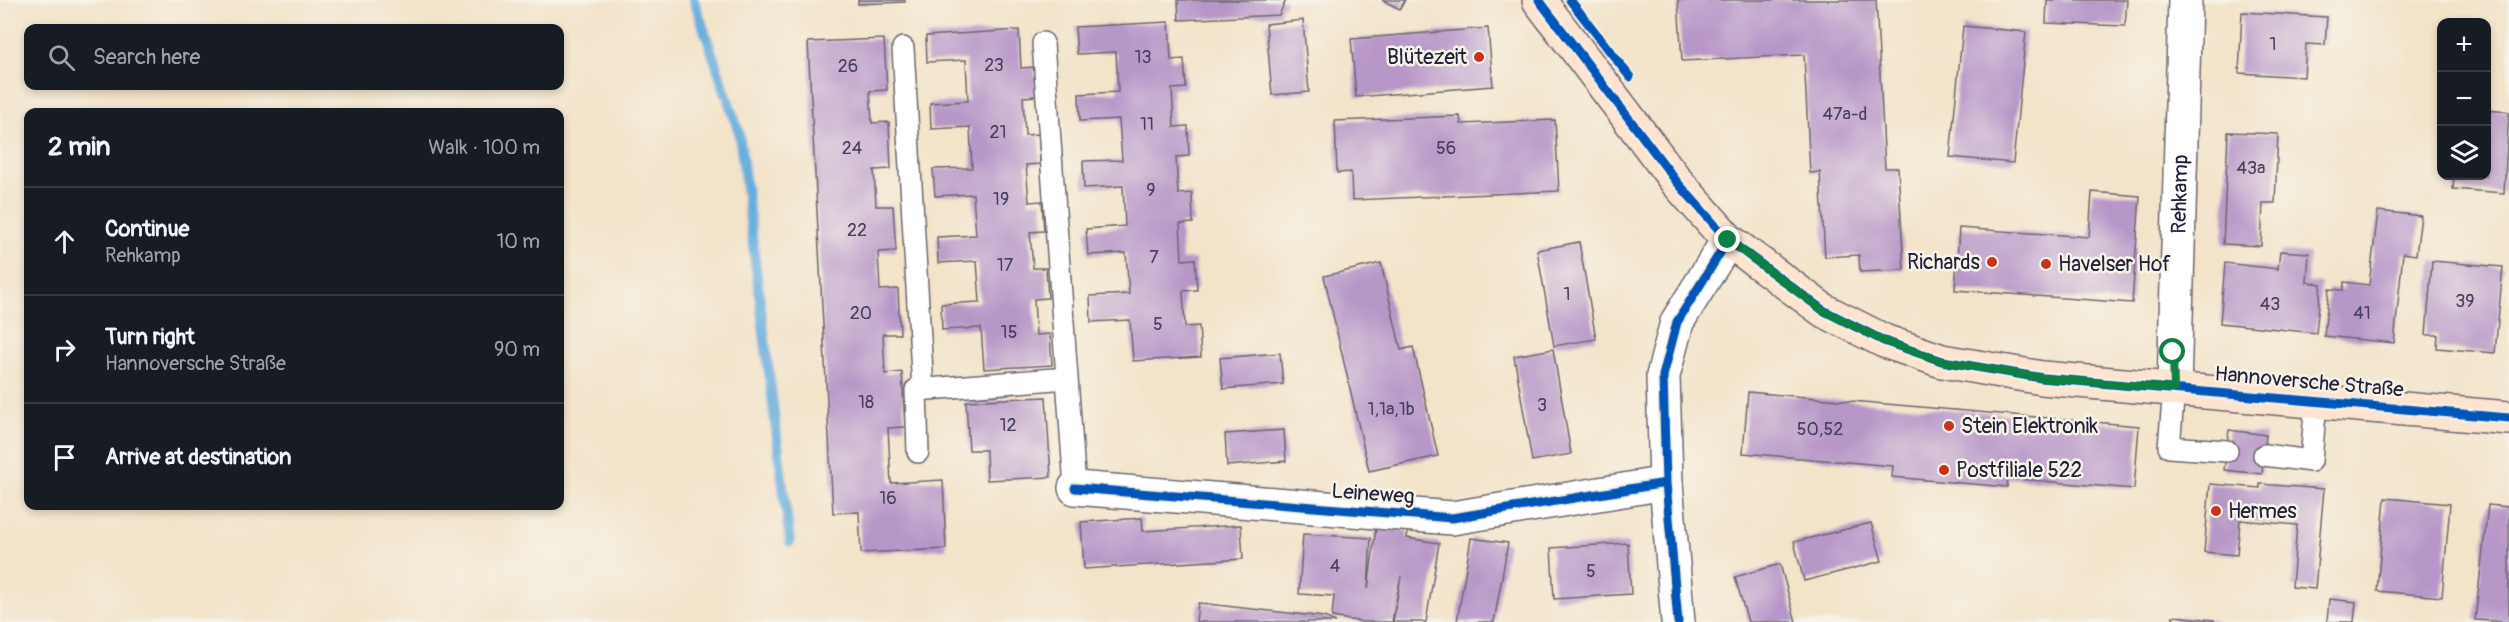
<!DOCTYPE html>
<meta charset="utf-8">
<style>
body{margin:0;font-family:Pangolin,sans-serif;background:#242831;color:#f1f3f6}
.controls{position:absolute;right:18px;top:18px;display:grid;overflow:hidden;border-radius:12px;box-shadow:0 3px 9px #0003}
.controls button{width:54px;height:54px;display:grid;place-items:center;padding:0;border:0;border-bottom:2px solid #363941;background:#171b24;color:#f1f3f6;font:30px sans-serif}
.stop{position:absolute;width:18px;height:18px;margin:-14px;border:4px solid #0b8043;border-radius:50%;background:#fff}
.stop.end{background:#0b8043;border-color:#fff;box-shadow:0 2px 6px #0008}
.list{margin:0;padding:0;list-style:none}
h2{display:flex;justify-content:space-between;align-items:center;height:78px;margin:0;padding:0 24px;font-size:26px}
h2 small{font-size:20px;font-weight:400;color:#9ea1a6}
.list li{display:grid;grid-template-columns:39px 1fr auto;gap:18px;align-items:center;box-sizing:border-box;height:108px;padding:0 24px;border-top:2px solid #363941}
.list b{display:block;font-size:22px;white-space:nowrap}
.list p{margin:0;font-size:20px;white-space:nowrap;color:#9ea1a6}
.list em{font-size:20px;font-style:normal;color:#9ea1a6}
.icon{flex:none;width:33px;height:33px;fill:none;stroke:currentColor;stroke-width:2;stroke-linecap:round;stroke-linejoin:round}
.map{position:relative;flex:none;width:2509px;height:622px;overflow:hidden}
.search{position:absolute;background:#171b24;box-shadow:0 3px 9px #0003;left:24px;top:24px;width:540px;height:66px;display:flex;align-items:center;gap:15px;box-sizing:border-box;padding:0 21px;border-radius:12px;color:#9ea1a6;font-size:22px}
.panel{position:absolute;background:#171b24;box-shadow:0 3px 9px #0003;left:24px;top:108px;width:540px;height:402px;border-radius:12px}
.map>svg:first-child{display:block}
</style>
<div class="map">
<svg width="2509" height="622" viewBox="0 0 2509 622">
<rect width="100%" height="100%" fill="#f7f3e8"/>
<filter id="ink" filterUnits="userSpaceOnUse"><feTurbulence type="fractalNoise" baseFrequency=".0167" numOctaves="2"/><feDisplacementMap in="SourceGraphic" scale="12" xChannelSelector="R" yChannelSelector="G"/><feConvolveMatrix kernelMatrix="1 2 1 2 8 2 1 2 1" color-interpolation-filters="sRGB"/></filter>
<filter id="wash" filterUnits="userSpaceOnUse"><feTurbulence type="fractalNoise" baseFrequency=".008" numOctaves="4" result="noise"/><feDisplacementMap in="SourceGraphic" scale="24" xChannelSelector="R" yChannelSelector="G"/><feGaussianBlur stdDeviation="1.35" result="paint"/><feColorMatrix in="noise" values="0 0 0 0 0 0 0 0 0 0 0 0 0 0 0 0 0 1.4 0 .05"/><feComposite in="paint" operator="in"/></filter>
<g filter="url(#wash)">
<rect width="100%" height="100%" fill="#f3e3c9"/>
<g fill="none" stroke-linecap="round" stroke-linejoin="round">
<path stroke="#66addd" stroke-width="10" d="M694,0L739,132L790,542"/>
</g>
<g id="blocks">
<path fill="#b796c8" d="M858,0H905V2L858,4Z
M1178,0H1286L1279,15L1179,20Z
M1382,0H1405L1400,9Z
M1678,0H1876L1885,168H1898L1904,270L1860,272L1859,255L1825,257L1820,172L1810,173L1804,55L1682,61Z
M2047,0H2127L2125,26L2046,23Z
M2242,12L2327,17L2325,45L2306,44L2304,77L2239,73Z
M1303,20L1309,92L1272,95L1266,24Z
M1169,22L1171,60L1184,59L1186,88L1172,89L1174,127L1188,126L1189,156L1176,157L1178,194L1192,193L1193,223L1180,224L1182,260L1195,259L1197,290L1183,291L1185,327L1199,326L1201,357L1133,361L1130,320L1091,322L1090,296L1129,294L1126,253L1088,255L1086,229L1125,226L1123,186L1084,188L1083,161L1122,160L1119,119L1080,121L1079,94L1118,92L1116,52L1077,54L1075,27Z
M1963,26L2026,32L2013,163L1950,157Z
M1488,28L1493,86L1356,97L1351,39Z
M1019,30L1021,68L1035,67L1037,96L1023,97L1025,135L1039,134L1040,164L1026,165L1029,202L1042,201L1044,231L1030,232L1033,268H1046L1048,298L1034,299L1036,335L1050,334L1052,365L984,369L981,328L942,330L941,304L980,302L977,261L938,263L937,237L976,235L973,194L935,196L933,169L972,168L970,127L931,129L930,103L968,101L966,60L927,62L926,36Z
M884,39L887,90L870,91L872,123L889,122L891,169L874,170L876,206H893L896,251L878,252L880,290L898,289L900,334H883L885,374L902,372L905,427L888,428L891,483L943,480L946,549L861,553L859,512L833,513L808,42Z
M2486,110L2509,112L2504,193L2453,189L2454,176H2486Z
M1460,116L1461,124L1555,120L1559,191L1352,200L1351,172L1337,173L1335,121Z
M2228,132L2278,134L2275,203H2263L2261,246L2223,244Z
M2092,192L2140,196L2132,303L1955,290L1959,228L2089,237Z
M2378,211L2421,216L2416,255L2403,253L2394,343L2324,336L2329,289L2343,290L2344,282L2369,285Z
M1579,242L1596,339L1554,346L1537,250Z
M2280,251L2309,253L2307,282L2321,284L2316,333L2220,323L2225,263L2278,269Z
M2432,261L2503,267L2495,353L2437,348L2438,335H2426Z
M1381,263L1401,350L1413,347L1438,456L1369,471L1324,276Z
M1553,349L1571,454L1532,461L1514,356Z
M1280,353L1283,384L1223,389L1220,358Z
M1748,392L2139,426L2134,489L2008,478L2007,487L1892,477L1893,466L1743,453Z
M1046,397L1051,477L987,480L986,450H969L966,401Z
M1284,430L1286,461L1227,466L1225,434Z
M2229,430L2266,435L2262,474L2224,470Z
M2210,484L2260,488V484L2324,489L2315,589L2292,587L2297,525L2240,520L2237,555L2204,552Z
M2385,498L2450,504L2442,597L2377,591Z
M2488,505L2509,507V622L2475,620Z
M1142,518L1143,531L1241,525L1243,559L1084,569L1081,522Z
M1871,523L1882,561L1804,581L1794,542Z
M1376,528L1408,531L1407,538L1439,543L1426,622H1393L1401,576L1392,622H1363L1332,617L1334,596L1299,594L1303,534L1371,538L1368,589Z
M1471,538L1508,543L1494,622H1457Z
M1628,543L1631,594L1554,599L1551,548Z
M1780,564L1796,622H1748L1735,577Z
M2329,599L2356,602L2354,622H2327Z
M1198,603L1324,617L1336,622H1196Z
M2173,616L2214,620V622H2172Z"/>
</g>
</g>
<g filter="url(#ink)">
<use href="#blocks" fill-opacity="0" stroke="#6b666d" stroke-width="1.5"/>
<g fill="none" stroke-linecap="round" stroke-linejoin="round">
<defs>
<path id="lane" d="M1043,43L1067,378
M903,48L923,390
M2174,389L2169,447L2227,451
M918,452L916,390L1067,378L1075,488
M2264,455L2311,461L2316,401"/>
<g id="street">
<path id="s1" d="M2174,389L2185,0"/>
<path d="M1075,488L1452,518L1666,483"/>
<path d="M1678,622L1666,483L1663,376L1677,322L1728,240"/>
</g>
<path id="secondary" d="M1539,0L1677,182L1728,240L1823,310L1884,341L1942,361L2042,378L2509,418"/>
</defs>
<use href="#lane" stroke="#6b666d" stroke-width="24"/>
<use href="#street" stroke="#6b666d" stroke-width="36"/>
<use href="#secondary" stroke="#6b666d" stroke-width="36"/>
<use href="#lane" stroke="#fff" stroke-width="21"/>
<use href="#street" stroke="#fff" stroke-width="33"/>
<use href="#secondary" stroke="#fde4d1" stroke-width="33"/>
<defs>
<path id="cycleway" d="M1539,0L1677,182L1728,240L1823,310L1884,341L1942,361L2042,378L2509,418
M1570,0L1630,77
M1075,488L1452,518L1666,483
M1678,622L1666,483L1663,376L1677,322L1728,240"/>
</defs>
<use href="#cycleway" stroke="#f7f3e8" stroke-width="13"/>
<use href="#cycleway" stroke="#0057b8" stroke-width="9"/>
</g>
</g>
<g fill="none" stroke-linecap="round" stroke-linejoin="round" filter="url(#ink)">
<path stroke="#0b8043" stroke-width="8" d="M1728,240L1822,310L1884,341L1942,361L2042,378L2174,389L2173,352"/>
</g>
<g fill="#c8321e" stroke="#f7f3e8" stroke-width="2">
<circle cx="1479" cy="57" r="6"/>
<circle cx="1992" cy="262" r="6"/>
<circle cx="2046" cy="264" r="6"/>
<circle cx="1949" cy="426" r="6"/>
<circle cx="1944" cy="470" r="6"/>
<circle cx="2216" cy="511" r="6"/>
</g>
<g text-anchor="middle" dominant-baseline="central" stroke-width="5" stroke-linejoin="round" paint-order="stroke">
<g font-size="18" fill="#473f5e">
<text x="2273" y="44">1</text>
<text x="1143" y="57">13</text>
<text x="994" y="65">23</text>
<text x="848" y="66">26</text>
<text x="1845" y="114">47a-d</text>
<text x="1147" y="124">11</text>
<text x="998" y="132">21</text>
<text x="852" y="148">24</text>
<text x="1446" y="148">56</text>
<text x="2251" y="168">43a</text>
<text x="1151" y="190">9</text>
<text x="1001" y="199">19</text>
<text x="857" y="230">22</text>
<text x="1154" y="257">7</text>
<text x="1005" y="265">17</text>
<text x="1567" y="294">1</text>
<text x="2465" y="301">39</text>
<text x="2270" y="304">43</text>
<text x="861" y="313">20</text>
<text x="2362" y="313">41</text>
<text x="1158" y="324">5</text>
<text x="1009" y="332">15</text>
<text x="866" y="402">18</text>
<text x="1542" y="405">3</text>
<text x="1391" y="409">1,1a,1b</text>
<text x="1008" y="425">12</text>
<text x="1820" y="429">50,52</text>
<text x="888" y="498">16</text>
<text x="1335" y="566">4</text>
<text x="1591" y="571">5</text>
</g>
<g font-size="21" fill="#22223b" stroke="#f7f3e8" text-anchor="start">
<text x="1467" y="57" text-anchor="end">Blütezeit</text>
<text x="1980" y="262" text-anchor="end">Richards</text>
<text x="2058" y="264">Havelser Hof</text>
<text x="1961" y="426">Stein Elektronik</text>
<text x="1956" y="470">Postfiliale 522</text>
<text x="2228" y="511">Hermes</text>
</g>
<g font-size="21" fill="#22223b" stroke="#f7f3e8">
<text stroke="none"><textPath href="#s1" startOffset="195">Rehkamp</textPath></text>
<text transform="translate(2309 382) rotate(5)">Hannoversche Straße</text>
<text transform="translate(1373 494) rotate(4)">Leineweg</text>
</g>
</g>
</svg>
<div class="controls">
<button>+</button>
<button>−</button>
<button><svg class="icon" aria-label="layers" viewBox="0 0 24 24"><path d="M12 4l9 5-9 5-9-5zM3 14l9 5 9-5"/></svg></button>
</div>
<div class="stop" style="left:2173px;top:352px"></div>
<div class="stop end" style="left:1728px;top:240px"></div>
<div class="search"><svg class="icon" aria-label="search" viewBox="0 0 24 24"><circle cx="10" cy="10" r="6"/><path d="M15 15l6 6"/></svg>Search here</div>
<section class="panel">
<h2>2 min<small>Walk · 100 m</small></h2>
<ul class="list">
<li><svg class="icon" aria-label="ahead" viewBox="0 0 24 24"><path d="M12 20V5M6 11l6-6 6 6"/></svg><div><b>Continue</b><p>Rehkamp</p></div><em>10 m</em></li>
<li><svg class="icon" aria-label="right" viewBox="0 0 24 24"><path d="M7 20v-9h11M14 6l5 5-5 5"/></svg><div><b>Turn right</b><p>Hannoversche Straße</p></div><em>90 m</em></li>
<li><svg class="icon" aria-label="arrive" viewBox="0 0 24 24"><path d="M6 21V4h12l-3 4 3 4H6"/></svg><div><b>Arrive at destination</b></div></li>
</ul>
</section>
</div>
